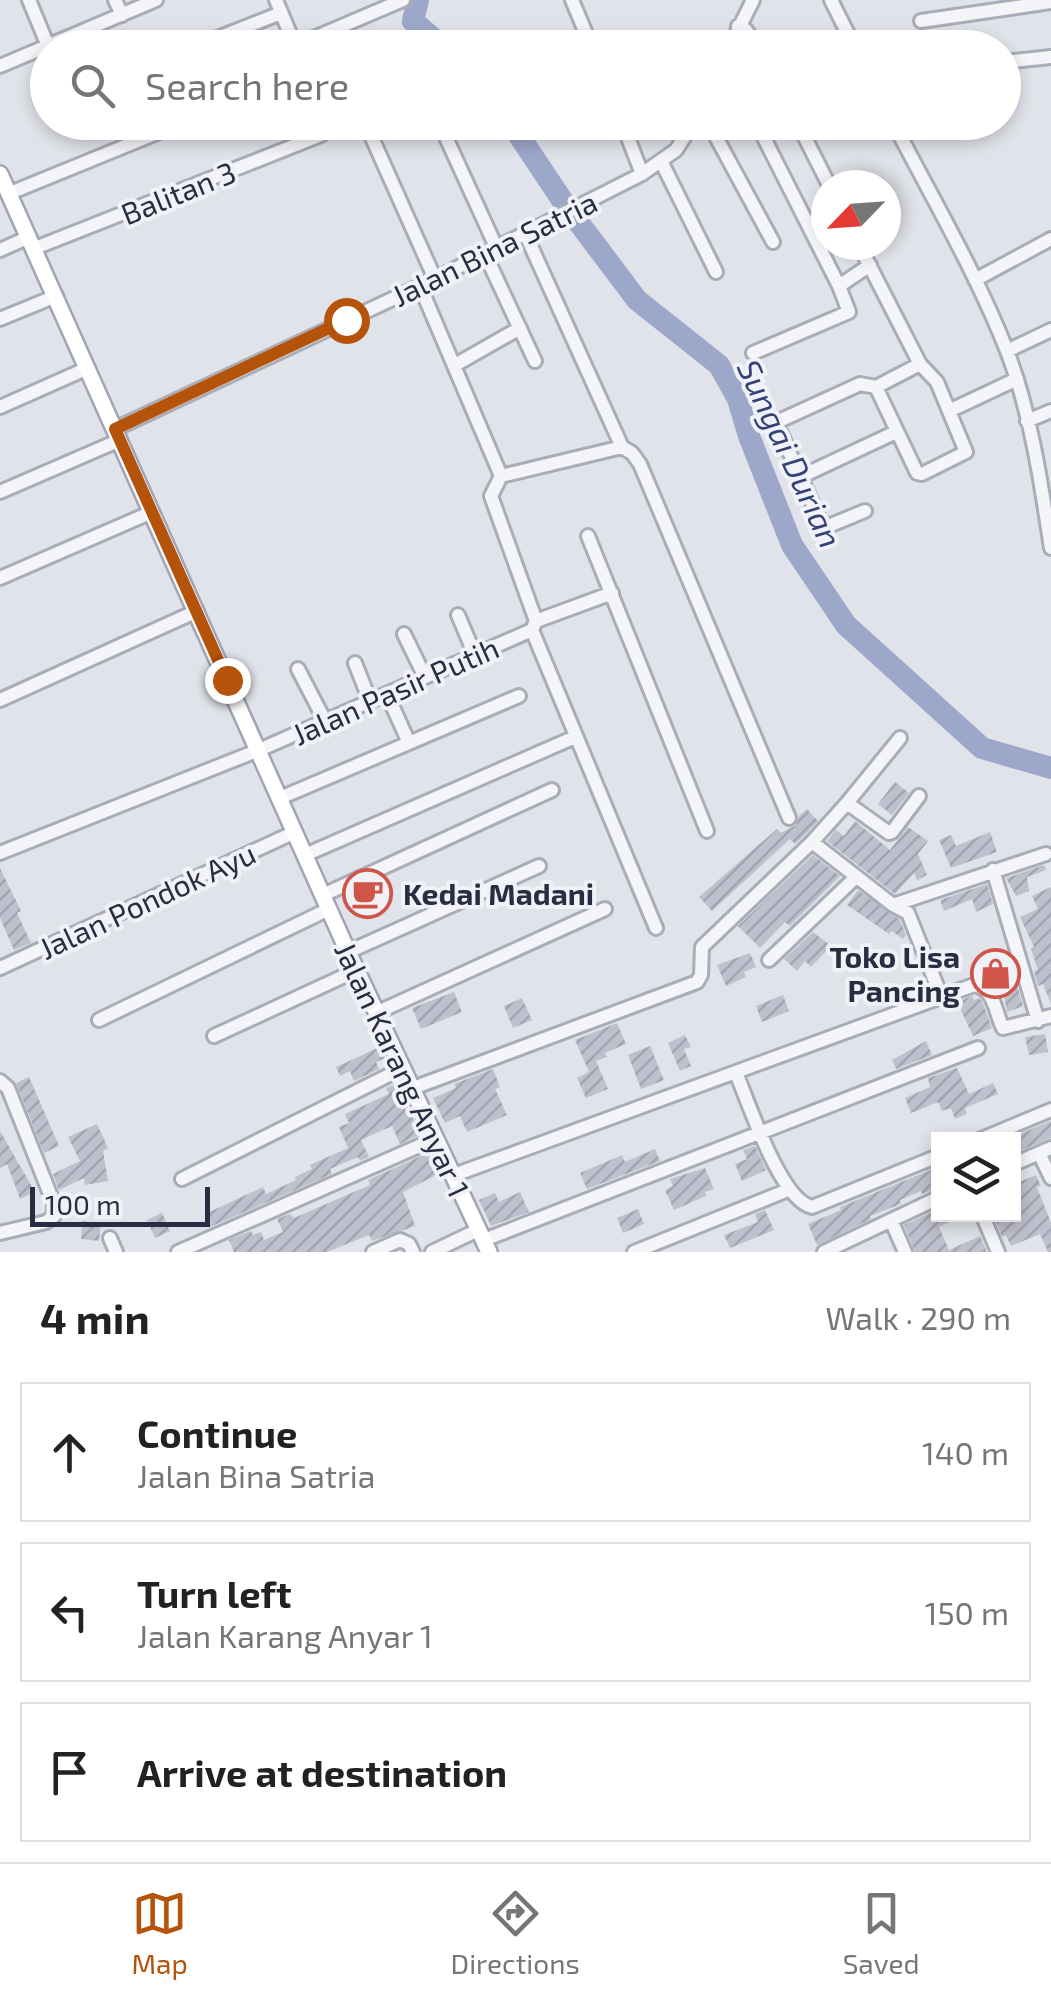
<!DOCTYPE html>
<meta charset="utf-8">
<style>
body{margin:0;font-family:"Exo 2",sans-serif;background:#f2f2f2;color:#222}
.controls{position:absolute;right:30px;bottom:30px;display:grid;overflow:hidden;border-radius:0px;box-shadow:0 5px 15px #0003}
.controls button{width:90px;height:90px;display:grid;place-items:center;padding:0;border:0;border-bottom:2px solid #e0e0e0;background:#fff;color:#222;font:50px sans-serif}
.compass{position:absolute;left:811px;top:170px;width:90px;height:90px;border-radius:50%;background:#fff;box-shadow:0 5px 15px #0003;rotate:245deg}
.scale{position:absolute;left:30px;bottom:25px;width:180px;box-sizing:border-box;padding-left:10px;border:5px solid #2a2c42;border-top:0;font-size:28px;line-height:35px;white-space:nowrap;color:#2a2c42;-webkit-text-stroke:8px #f1f2f7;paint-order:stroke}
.stop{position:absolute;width:30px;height:30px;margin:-22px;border:8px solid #b45309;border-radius:50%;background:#fff}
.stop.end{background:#b45309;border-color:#fff;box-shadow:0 2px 10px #0008}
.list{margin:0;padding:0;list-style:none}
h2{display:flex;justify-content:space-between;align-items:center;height:130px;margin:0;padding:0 40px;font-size:42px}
h2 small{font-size:32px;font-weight:400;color:#767676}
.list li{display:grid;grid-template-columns:65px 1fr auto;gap:30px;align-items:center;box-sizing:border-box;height:140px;margin:0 20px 20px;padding:0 20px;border:2px solid #e0e0e0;border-radius:0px}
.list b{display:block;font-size:38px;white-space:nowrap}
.list p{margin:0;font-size:32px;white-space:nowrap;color:#767676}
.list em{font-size:32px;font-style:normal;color:#767676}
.icon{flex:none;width:55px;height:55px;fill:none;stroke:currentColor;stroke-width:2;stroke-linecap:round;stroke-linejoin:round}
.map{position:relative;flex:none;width:1051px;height:1252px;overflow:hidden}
.search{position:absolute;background:#fff;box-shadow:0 5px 15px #0003;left:30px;right:30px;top:30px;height:110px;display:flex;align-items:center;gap:25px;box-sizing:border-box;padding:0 35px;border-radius:55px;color:#767676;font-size:38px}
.sheet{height:610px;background:#fff}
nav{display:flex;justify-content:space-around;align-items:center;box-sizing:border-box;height:140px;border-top:2px solid #e0e0e0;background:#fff;font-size:28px;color:#767676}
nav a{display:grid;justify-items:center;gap:5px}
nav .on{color:#b45309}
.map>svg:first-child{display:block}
</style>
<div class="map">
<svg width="1051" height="1252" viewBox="0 0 1051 1252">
<defs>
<pattern id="building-hatch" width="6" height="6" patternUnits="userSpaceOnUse" patternTransform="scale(2.5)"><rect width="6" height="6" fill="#bfc0cd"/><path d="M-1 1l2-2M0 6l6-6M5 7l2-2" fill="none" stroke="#a4a5b1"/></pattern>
</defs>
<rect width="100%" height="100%" fill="#e1e3ea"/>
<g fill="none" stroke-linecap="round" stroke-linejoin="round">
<path stroke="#9da7ca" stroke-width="22" d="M418,0L413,21L444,48
M510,122L564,203
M576,219L637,300L719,365L738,399L749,436L792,545L846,625L982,748L1051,768"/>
</g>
<path fill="url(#building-hatch)" d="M895,782L909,793L892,815L878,804Z
M807,809L818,821L805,835L795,844L790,839L712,911L699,897L777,829L781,833L796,825L799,816Z
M855,821L890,850L908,827L928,841L918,854L927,875L917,880L914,873L895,894L827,841L836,830L844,836Z
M990,832L997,852L951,868L939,840L951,835L956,846Z
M813,855L840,876L790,926L785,922L760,948L738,926Z
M1044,865L1046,870L1027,877L1029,891L1016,896L1006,878Z
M0,868L21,911L17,913L31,943L14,950L0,918Z
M987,884L993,904L976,912L972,899L944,911L940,900Z
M1051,887V1004L1043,984L1038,986L1034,971L1038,970L1031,949L1034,947L1020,917L1038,909L1032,896Z
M858,890L900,920L906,935L903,939L892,931L889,934L847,905Z
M813,932L831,946L811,967L805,961L797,971L784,959Z
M750,953L756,967L744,972L746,977L726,986L717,965Z
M1015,978L1023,1006L1007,1012L1002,982Z
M454,992L462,1012L421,1029L412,1008Z
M783,995L789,1011L762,1022L756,1006Z
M972,996L974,1000L979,998L982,1001L992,1028L973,1036L957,1002Z
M522,998L532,1020L513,1028L504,1006Z
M617,1023L626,1044L605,1053L607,1057L596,1061L608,1089L586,1098L577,1078L589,1072L575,1040Z
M1045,1034L1048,1052L1029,1055L1025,1037Z
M685,1035L691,1047L684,1049L691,1066L680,1071L668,1043Z
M926,1041L932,1055L896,1069L892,1060Z
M650,1046L664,1080L641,1089L628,1055Z
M380,1047L385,1058L376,1062L379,1069L354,1081L350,1071L340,1076L336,1067Z
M957,1068L969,1094L993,1083L998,1094L965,1108L967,1114L955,1119L951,1108L942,1111L938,1102L911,1113L905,1098L930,1087L928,1078Z
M493,1069L500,1087L495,1089L507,1115L467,1132L460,1116L445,1123L433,1098L456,1088L454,1084Z
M29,1077L59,1146L44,1153L16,1083Z
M396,1084L421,1134L400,1144L392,1126L361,1140L369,1157L360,1161L358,1157L330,1169L332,1174L210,1227L205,1214L263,1187L266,1194L296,1180L295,1177L312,1169L310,1165L348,1148L339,1127L349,1123L345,1114L389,1094L386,1088Z
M1051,1121V1138L1014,1153V1136Z
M97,1124L108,1148L103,1151L108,1181L85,1185L84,1178L59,1190L53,1174L80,1161L68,1137Z
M0,1131L35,1192L20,1199L7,1164L0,1168Z
M755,1146L766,1170L742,1181L735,1164L747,1159L743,1150Z
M655,1149L660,1161L587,1189L580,1173L622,1155L625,1162Z
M430,1152L440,1173L403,1192L415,1226L372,1241L369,1235L327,1252H234L229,1240L251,1231L253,1235L261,1232L264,1240L283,1232L277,1219L290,1214L294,1218L370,1185L368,1180Z
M938,1167V1188L922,1194L921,1191L900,1200L901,1204L870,1216L871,1219L817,1245L808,1224L841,1210L840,1207Z
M705,1168L714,1189L705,1192L706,1196L674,1210L665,1190L673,1186L670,1179Z
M1036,1175L1041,1186L1037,1187L1051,1223V1252H1048L1040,1234L1011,1246L1006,1235L1002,1237L993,1214H1014V1184Z
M520,1192L529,1212L491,1226L479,1200L495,1193L499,1202Z
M638,1209L644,1224L623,1233L617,1218Z
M938,1209V1214H967L939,1227L949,1250L980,1236L987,1252H915L904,1225Z
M765,1210L774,1230L730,1248L724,1235L758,1222L755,1214Z
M162,1213L170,1231L155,1238L147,1220Z
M82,1221L101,1223L99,1241L81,1239Z"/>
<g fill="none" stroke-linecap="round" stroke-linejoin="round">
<defs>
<path id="minor" d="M29,0L48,46
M115,0L122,15
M276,0L296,48
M572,0L592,48
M831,0L855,48
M921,21L1051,2
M738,26L746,30L758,48
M295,46L403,0
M192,48L281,13
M729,48L753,0
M1004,62L1051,57
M0,66L156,0
M365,122L435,279
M439,122L497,249
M622,122L642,174
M708,122L773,242
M797,122L829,185
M893,122C932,198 976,272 1007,351C1031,413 1041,483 1051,548
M662,163L716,272
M10,193L184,122
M525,233L622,447L632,453L640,464L789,818
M859,245L920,364L937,382L966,452L922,474L917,473L876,387
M35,248L321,135L324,131L323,122
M0,250L29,237
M485,254L535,361
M975,280L1051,239
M420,286L501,476
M839,286L870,265
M0,319L56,296
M1007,351L1051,330
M753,353L849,312L839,286L756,122
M455,365L520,328
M0,407L88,368
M951,410L1017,379
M1027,421L1051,411
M115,429L435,279L642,174L676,150L694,122
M622,447L501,476L491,496L536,621L532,630L656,928
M800,477L896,432
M0,492L120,440
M865,511L826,527L822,525L778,427L779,421L860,384L876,387L920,364
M588,536L707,831
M0,578L152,512
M458,615L475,655
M536,621L612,593
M404,634L425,677
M355,663L370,701
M298,669L325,721
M387,694L409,743
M0,700L197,611
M280,798L519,696
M847,803L900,738
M812,842L847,803L889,833L892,832L919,796
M0,853L259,750L532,630
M305,855L575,737
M993,870L1038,1021
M323,895L552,790
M893,905L1046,854
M348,952L539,866
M769,960L856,877
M0,968L295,832
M378,1012L605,909
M99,1020L329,909
M214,1036L357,970
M736,1073C749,1103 780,1200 812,1207L938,1156
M0,1081L8,1088L54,1204V1216L46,1222L0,1233
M413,1088L697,982L701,975L702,947L812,842L893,905L908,913L941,996
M979,1140L1051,1110
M1039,1153L1051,1178
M1014,1164L1051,1148
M454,1175L974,985C995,988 995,1013 1003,1028L1051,1016
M182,1179L403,1068
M982,1214L998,1252
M891,1220L905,1252
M110,1238L116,1252
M484,1240L978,1048
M178,1252L435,1139
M373,1252L400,1240L409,1244L413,1252
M432,1252L478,1230
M634,1252L788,1190
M824,1252L938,1198"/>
<path id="major" d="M0,174L348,952L489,1252"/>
</defs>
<use href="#minor" stroke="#aaacb8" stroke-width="18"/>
<use href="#major" stroke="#a1a4b6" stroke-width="20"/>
<use href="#minor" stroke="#f4f5f8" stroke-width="12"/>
<use href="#major" stroke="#fff" stroke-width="15"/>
</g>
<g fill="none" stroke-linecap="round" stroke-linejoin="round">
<path stroke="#b45309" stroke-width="12" d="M227,680L115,429L346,320"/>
</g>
<defs>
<symbol id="cafe-ring" viewBox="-11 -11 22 22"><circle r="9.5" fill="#f1f2f7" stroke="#ce5547" stroke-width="1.5"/><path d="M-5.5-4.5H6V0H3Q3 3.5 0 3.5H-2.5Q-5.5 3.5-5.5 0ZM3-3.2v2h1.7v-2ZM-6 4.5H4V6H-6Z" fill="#ce5547"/></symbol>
<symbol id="shop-ring" viewBox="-11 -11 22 22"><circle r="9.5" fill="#f1f2f7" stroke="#ce5547" stroke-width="1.5"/><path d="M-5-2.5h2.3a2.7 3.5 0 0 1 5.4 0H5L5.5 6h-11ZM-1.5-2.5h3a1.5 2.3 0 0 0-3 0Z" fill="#ce5547"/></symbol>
</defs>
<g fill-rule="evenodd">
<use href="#cafe-ring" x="340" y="866" width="55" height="55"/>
<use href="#shop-ring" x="968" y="946" width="55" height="55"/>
</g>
<g text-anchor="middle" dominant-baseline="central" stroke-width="8" stroke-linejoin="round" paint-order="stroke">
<g font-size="30" fill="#2a2c42" stroke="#f1f2f7">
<text transform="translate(178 192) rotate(-22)">Balitan 3</text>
<text transform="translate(494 248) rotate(-26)">Jalan Bina Satria</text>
<text transform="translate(395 690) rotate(-24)">Jalan Pasir Putih</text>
<text transform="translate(147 900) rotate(-25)">Jalan Pondok Ayu</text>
<text transform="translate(403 1069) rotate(65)">Jalan Karang Anyar 1</text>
</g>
<g font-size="30" font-weight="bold" fill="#2a2c42" stroke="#f1f2f7" text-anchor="start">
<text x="403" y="893">Kedai Madani</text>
<text x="960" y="956" text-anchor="end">Toko Lisa<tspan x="960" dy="34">Pancing</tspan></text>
</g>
<g font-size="32" font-style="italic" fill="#344176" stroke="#f1f2f7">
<text transform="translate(791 453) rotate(65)">Sungai Durian</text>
</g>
</g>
</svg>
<div class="controls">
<button><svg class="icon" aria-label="layers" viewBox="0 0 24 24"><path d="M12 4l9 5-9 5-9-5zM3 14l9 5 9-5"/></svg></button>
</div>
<svg class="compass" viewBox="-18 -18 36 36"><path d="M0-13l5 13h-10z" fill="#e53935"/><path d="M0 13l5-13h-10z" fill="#767676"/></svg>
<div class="scale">100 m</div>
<div class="stop" style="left:346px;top:320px"></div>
<div class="stop end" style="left:227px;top:680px"></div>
<div class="search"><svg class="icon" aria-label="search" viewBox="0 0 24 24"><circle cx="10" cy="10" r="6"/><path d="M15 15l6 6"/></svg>Search here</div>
</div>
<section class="sheet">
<h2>4 min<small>Walk · 290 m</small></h2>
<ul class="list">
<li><svg class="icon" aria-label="ahead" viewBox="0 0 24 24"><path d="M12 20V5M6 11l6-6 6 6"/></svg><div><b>Continue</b><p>Jalan Bina Satria</p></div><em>140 m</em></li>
<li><svg class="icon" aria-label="left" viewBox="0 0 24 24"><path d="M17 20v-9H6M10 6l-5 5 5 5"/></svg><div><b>Turn left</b><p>Jalan Karang Anyar 1</p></div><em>150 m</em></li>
<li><svg class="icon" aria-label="arrive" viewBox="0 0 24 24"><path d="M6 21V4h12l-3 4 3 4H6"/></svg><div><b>Arrive at destination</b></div></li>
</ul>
</section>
<nav>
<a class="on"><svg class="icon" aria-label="map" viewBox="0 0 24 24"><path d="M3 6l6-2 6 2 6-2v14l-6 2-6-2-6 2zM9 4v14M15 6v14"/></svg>Map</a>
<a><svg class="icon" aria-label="directions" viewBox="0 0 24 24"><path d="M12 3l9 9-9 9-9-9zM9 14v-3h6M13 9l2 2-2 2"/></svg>Directions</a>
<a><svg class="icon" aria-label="saved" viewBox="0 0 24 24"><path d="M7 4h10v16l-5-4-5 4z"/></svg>Saved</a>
</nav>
